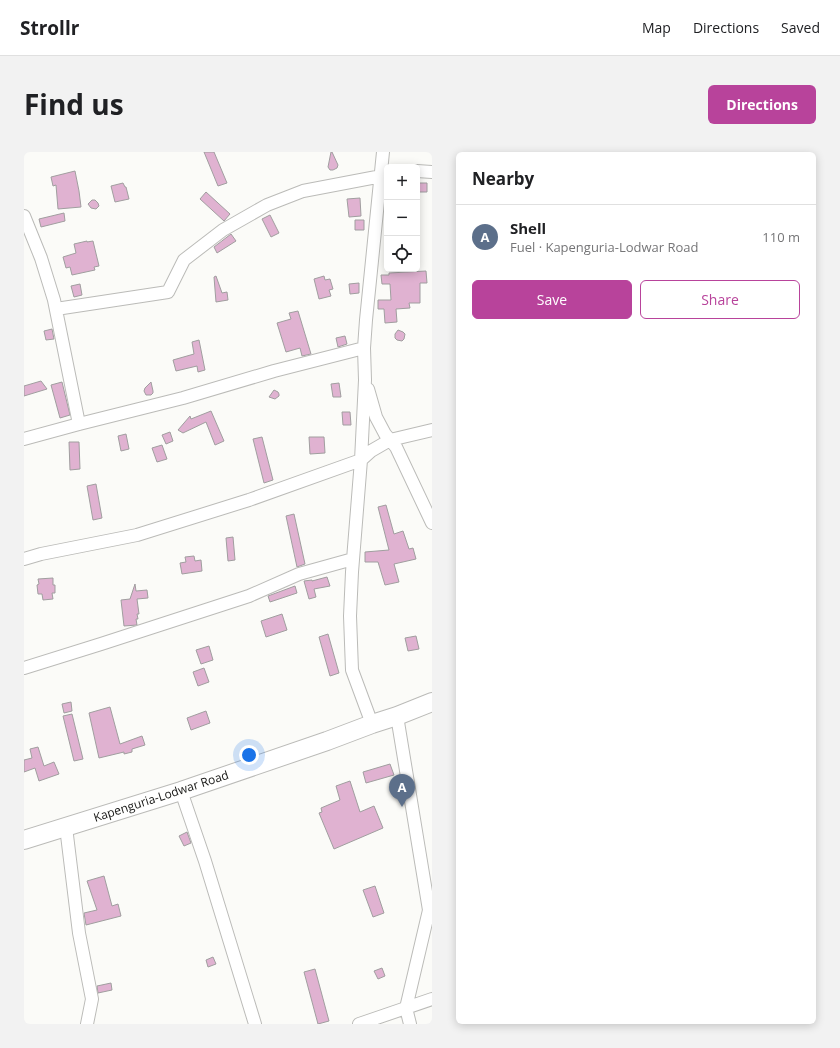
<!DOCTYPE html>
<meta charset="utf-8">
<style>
body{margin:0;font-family:"Open Sans",sans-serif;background:#f2f2f2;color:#202124}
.controls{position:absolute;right:12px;top:12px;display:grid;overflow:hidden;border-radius:6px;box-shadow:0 2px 10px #0003}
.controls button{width:36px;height:36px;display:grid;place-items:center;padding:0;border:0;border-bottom:1px solid #e0e0e0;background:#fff;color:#202124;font:20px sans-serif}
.you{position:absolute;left:225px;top:603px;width:14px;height:14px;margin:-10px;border:3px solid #fff;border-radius:50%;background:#1a73e8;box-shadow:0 0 0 6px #1a73e833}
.badge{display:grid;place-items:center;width:26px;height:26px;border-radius:50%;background:#b8439b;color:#fff;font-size:13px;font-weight:700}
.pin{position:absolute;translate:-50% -33px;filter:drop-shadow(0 1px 2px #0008)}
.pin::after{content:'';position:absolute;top:21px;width:14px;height:12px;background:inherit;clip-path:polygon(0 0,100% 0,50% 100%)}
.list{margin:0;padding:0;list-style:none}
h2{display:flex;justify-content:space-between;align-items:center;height:52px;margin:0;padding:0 16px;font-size:17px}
h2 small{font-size:13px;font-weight:400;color:#757577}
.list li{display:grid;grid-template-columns:26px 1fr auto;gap:12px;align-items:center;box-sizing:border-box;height:64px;padding:0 16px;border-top:1px solid #e0e0e0}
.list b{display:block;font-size:15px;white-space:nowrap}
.list p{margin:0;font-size:13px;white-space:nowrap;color:#757577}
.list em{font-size:13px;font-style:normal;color:#757577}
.actions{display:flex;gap:8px;padding:12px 16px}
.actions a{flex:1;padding:9px 0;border:1px solid #b8439b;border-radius:6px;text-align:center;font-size:14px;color:#b8439b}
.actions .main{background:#b8439b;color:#fff}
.icon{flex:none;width:22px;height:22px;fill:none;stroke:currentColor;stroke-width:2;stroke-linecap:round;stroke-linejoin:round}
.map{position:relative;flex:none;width:408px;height:872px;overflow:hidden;border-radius:6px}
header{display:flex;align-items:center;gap:24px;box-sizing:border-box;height:56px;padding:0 20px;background:#fff;border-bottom:1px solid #e0e0e0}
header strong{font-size:19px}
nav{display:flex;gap:22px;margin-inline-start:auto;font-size:14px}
.intro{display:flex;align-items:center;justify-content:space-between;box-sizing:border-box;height:96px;padding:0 24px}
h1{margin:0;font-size:28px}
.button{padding:10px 18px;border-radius:6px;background:#b8439b;color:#fff;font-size:14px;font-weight:700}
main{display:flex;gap:24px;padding:0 24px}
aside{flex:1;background:#fff;border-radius:6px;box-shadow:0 2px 10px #0003}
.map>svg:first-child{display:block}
</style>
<header>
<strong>Strollr</strong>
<nav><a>Map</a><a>Directions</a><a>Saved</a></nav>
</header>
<div class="intro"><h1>Find us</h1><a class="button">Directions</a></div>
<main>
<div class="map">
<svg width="408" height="872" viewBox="0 0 408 872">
<rect width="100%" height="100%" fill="#fbfbf8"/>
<path fill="#e0b2d1" stroke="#a09e9f" d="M180,0H190L203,31L194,34Z
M307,0H308L314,13L313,16L309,18H306L304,15Z
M51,19L55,39L57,55L34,57L32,33L29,34L27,25Z
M99,31L101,35H102L105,47L91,50L87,34Z
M393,31H403V40H393Z
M182,40L206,62L200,69L176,47Z
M336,46L337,64L325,65L323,47Z
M68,48H71L74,51L75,54L72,57L67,56L64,52Z
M40,61L41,69L17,75L15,67Z
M246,63L255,81L247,85L238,67Z
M331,68H340V78H331Z
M207,82L212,89L193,101L190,95Z
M63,89V90L69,89L75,114L70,115L71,118L48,123L46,115L42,116L39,105L52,101L50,92Z
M402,119L403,131H396V151H385L386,156L372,157L373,170L361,171L360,157H354V148H367L366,132H358L357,123H365V121Z
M192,124L198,141L203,140L204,148L192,150L190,125Z
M300,124L301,128L306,127L309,137L305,138L307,144L295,147L290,127Z
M335,131V141L326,142L325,132Z
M56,132L58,143L50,145L47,134Z
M274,159L287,202L278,204L276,196L262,200L253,171L267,167L265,161Z
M28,177L30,187L22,188L20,179Z
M374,178L379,180L381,182L380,187L378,189L373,188L371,186V182Z
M321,184L323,192L314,195L312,186Z
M175,188L181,218L174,220L173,214L152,219L149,208L170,202L168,190Z
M17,229L23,237L0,244V234Z
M38,230L46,263L36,266L27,233Z
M127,230L129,239V241L127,243H122L120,239L121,236Z
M315,231L317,245H309L307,232Z
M250,238L254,240L255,242V244L251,247L245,245Z
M187,259L200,289L191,293L182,270L161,280L159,281L154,278L166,264L167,267Z
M318,260H326L327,273H319Z
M146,280L149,289L142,292L138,283Z
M102,282L105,297L97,299L94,284Z
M238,285L249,328L240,331L229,287Z
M285,285H300L301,301L286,302Z
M45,290H55L56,317L46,318Z
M138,293L143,307L133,310L128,296Z
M72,332L78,366L69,368L63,334Z
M362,353L370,382L379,379L385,397L389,396L392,407L370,412L375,430L361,433L354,410H341V400L365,398L354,355Z
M270,362L281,412L273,415L262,364Z
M209,385L211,408L204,409L202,386Z
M170,404L171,409L177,408L178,419L158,422L156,411L162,410L161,405Z
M303,425L306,434L290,437L292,445L285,447L280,429L288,428V429Z
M29,426V433H31V441H28L29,447L19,448L18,442H14L13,433L15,432L14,427Z
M111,432L112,439L123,438L124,446L113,447L115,462H113L114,467H112L113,473L100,474L97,448L106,447Z
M271,434L273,441L246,450L244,444Z
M258,462L263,478L242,485L237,469Z
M304,482L315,521L306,524L295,485Z
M392,484L395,497L384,499L381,486Z
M185,494L189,508L177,512L172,498Z
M180,516L185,530L174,534L169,520Z
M47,550L48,559L40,561L38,552Z
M86,555L96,592L118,584L121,593L108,597V600L100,602V600L75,606L65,561Z
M182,559L186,571L167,578L163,566Z
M48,562L59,607L50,609L39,564Z
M14,595L20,614L30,610L35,622L15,629L11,616L0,620V608L8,606L6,597Z
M366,612L370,623L342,631L339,620Z
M326,629L336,660L350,654L359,676L310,697L295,661L298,660L297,656L316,648L312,634Z
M163,680L167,691L160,694L155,684Z
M80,724L88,754L94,752L97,764L62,773L60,761L73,758L63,729Z
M351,734L360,761L349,765L339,738Z
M189,805L192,812L184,815L182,808Z
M358,816L361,824L354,827L350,819Z
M291,817L305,869L294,872L280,820Z
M87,831L88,838L74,841L73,834Z"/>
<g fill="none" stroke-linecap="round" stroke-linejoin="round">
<defs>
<path id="minor" d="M393,19L408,20
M0,64L17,106L30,148L55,272
M32,157L144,140L160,108L199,78L243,53L279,39L363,23
M344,237L352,265L361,282L372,295L408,371
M0,287L55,272L159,246L250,219L340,196
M0,407L17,402L113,383L225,348L337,308L347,299L366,288L408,278
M0,516L77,492L225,444L275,422L329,407
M373,564L405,758L382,856L386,872
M348,572L328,518L326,464L328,420L337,308L341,228L340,196L342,168L359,0
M157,639L181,709L231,872
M42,675L55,781L68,847L63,872
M335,872L408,847"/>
<path id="highway" d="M0,688L157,639L303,589L348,572L373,564L408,550"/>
</defs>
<use href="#minor" stroke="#bbbbb8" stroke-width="14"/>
<use href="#highway" stroke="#bbbbb8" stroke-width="20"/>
<use href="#minor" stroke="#fff" stroke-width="12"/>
<use href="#highway" stroke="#fff" stroke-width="18"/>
</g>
<g text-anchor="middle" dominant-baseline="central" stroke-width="3" stroke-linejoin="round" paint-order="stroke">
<g font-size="12" fill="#181817" stroke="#fffffe">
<text transform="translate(137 644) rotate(-18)">Kapenguria-Lodwar Road</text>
</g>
</g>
</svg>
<div class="controls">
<button>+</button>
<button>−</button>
<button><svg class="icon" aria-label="locate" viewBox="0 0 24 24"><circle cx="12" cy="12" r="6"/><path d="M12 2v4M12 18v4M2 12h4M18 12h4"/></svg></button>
</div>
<div class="you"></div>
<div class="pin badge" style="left:378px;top:655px;background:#5c6f8a">A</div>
</div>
<aside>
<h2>Nearby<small></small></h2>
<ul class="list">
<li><span class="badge" style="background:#5c6f8a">A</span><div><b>Shell</b><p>Fuel · Kapenguria-Lodwar Road</p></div><em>110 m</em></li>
</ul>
<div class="actions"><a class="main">Save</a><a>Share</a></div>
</aside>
</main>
